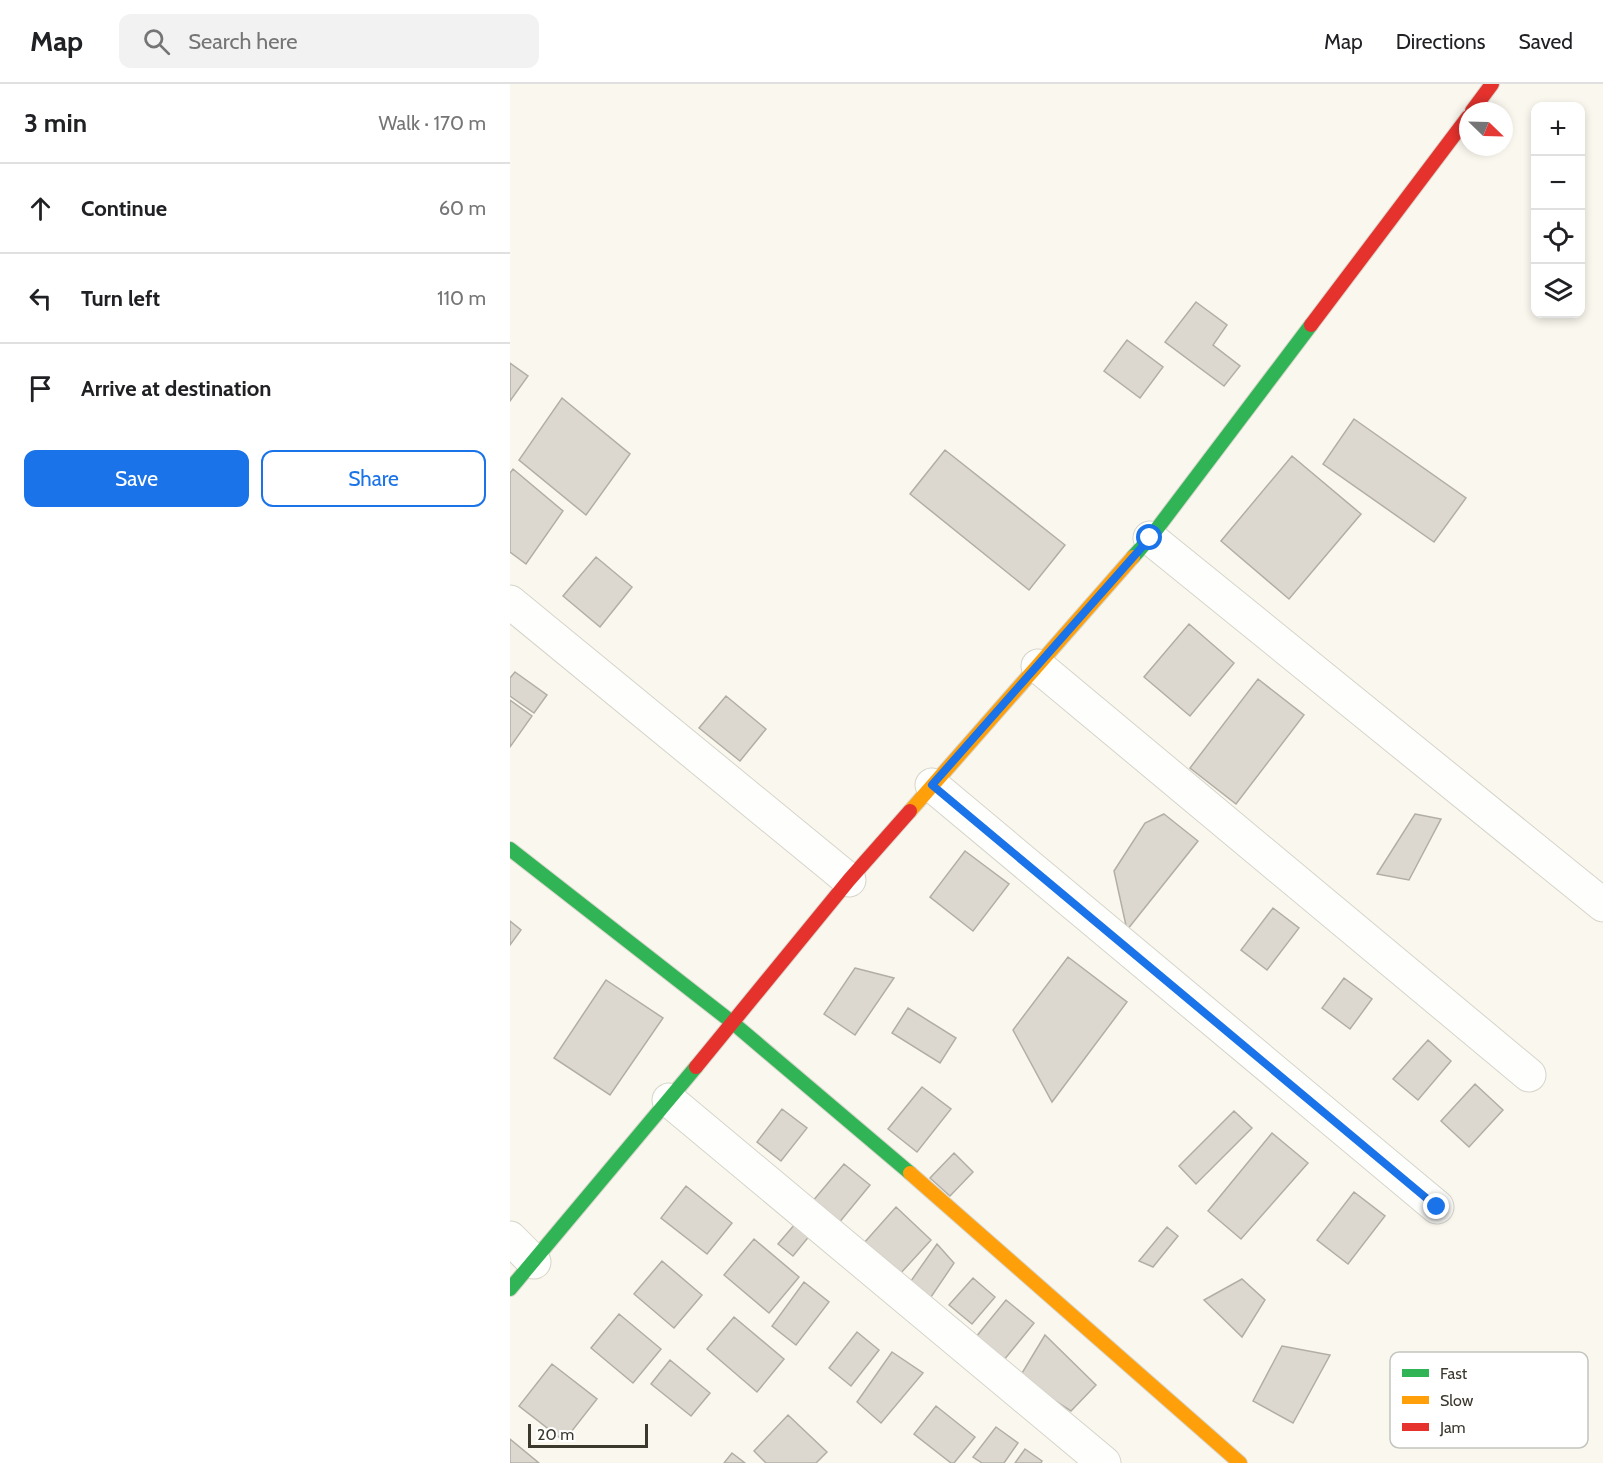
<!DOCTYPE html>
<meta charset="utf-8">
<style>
body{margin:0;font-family:Cabin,sans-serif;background:#f2f2f2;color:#202124}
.controls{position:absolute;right:18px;top:18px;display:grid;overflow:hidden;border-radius:12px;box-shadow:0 3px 9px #0003}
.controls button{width:54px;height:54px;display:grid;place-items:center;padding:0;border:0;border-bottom:2px solid #e0e0e0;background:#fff;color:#202124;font:30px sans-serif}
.compass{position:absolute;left:949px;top:18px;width:54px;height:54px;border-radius:50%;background:#fff;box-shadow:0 3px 9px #0003;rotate:113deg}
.scale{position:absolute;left:18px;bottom:15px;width:120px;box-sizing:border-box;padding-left:6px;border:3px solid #3b392e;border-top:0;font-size:16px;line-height:21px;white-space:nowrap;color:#3b392e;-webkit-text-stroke:4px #fff;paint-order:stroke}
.stop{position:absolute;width:18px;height:18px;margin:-14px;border:4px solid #1a73e8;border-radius:50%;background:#fff}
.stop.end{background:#1a73e8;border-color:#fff;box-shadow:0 2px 6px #0008}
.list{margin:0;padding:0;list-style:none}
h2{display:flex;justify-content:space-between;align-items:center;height:78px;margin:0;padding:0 24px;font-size:26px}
h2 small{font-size:20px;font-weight:400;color:#757577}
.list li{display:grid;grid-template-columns:39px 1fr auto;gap:18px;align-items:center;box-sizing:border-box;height:90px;padding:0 24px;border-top:2px solid #e0e0e0}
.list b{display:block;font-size:22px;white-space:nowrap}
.list em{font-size:20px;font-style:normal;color:#757577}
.actions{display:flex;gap:12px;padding:18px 24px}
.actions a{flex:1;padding:14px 0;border:2px solid #1a73e8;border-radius:12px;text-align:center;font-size:21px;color:#1a73e8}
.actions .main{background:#1a73e8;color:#fff}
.icon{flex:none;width:33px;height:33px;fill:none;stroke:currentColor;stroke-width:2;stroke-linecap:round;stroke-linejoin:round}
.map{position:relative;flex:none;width:1093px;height:1379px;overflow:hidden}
header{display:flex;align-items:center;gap:36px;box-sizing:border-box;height:84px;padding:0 30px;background:#fff;border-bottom:2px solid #e0e0e0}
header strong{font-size:28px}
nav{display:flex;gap:33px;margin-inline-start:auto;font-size:21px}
.search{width:420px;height:54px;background:#f2f2f2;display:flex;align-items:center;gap:15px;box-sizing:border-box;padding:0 21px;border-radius:12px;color:#757577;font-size:22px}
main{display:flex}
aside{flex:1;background:#fff}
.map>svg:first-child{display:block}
</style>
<header>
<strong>Map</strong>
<div class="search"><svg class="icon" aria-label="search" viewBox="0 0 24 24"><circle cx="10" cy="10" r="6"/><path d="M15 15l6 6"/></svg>Search here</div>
<nav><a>Map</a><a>Directions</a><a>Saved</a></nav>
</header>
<main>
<aside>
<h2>3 min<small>Walk · 170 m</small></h2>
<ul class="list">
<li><svg class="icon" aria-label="ahead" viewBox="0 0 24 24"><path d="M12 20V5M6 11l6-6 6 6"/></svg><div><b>Continue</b></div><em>60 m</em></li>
<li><svg class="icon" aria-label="left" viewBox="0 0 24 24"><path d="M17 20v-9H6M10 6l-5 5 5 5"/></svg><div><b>Turn left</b></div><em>110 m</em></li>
<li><svg class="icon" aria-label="arrive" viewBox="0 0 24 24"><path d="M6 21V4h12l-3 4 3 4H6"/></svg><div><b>Arrive at destination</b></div></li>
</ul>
<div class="actions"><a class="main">Save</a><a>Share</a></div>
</aside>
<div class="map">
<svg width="1093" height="1379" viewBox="0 0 1093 1379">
<rect width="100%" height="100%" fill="#faf8ee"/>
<path fill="#dcd8cf" stroke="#b2aea6" stroke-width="1.5" d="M686,218L717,241L703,261L730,282L714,302L655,258Z
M617,256L653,283L630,314L594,287Z
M0,279L18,292L0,317Z
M52,314L120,370L76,431L9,376Z
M844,335L956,414L924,458L813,380Z
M435,366L555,461L519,506L400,410Z
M782,372L851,430L779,515L711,457Z
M3,385L53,427L16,480L0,468V389Z
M86,473L122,503L90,543L53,512Z
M679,540L724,579L680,632L634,593Z
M5,588L37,611L24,629L0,612V594Z
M748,595L794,631L726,720L680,684Z
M216,612L256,645L230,677L189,644Z
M0,616L22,632L0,663Z
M654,730L688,757L617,846L604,787L635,739Z
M905,730L931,735L899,796L867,790Z
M455,767L499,800L463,847L420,813Z
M763,824L789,844L757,886L731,866Z
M0,837L11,846L0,861Z
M558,873L617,918L542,1018L503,946Z
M345,884L384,894L345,951L314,930Z
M834,894L862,915L840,945L812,924Z
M96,896L153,934L100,1011L44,974Z
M398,924L446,954L430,979L382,949Z
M918,956L941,977L908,1016L883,995Z
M965,1000L993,1026L959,1063L931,1037Z
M412,1003L441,1025L407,1068L378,1045Z
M272,1025L297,1044L271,1077L247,1058Z
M724,1027L742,1044L686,1100L669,1082Z
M762,1049L798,1079L731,1155L698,1127Z
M444,1069L463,1088L440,1112L420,1094Z
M334,1080L360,1101L328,1140L302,1118Z
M176,1102L222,1139L197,1170L151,1134Z
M844,1108L875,1132L838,1180L807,1156Z
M386,1123L421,1156L389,1191L354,1159Z
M291,1133L305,1145L283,1172L268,1160Z
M657,1143L668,1152L643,1183L629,1177Z
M244,1155L289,1193L259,1229L214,1191Z
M427,1160L444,1179L417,1219L396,1204Z
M152,1177L192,1211L164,1244L124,1210Z
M463,1194L485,1213L462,1240L439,1221Z
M732,1195L755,1216L732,1253L694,1216Z
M294,1198L319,1218L286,1261L262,1242Z
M496,1216L524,1239L494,1276L466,1253Z
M109,1230L151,1265L123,1299L81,1264Z
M224,1233L274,1275L247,1308L197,1265Z
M347,1248L369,1266L341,1302L319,1284Z
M535,1251L586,1301L561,1327L509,1294Z
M772,1262L820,1271L783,1339L743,1317Z
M382,1268L413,1289L371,1339L347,1318Z
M160,1276L200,1309L181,1332L141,1300Z
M42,1280L87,1315L54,1357L9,1322Z
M426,1322L465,1353L444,1379H441L404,1350Z
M278,1331L317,1368L306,1379H256L244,1367Z
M486,1343L508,1359L494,1379H472L463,1373Z
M0,1355L29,1379H0Z
M515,1365L532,1377L531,1379H505Z
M222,1369L235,1379H214Z"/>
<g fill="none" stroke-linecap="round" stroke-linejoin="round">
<defs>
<path id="street" d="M640,454L1093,821
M0,518L339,796
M528,582L1019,991
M422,701L927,1123
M159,1016L594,1379
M0,1154L24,1178"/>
<path id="fast" d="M623,473L640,454L801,241
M0,765L223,939L400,1089
M0,1205L186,983"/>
<path id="slow" d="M400,727L623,473
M400,1089L730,1379"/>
<path id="jam" d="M962,27L982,0
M801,241L958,33
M186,983L339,796L400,727"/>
</defs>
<use href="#street" stroke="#d6d4ca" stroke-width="35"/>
<use href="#fast" stroke="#d6d4ca" stroke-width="16"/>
<use href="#slow" stroke="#d6d4ca" stroke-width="16"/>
<use href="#jam" stroke="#d6d4ca" stroke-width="16"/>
<use href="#street" stroke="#fefefc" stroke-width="33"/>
<use href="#fast" stroke="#30b455" stroke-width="14"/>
<use href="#slow" stroke="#ff9f0a" stroke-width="14"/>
<use href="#jam" stroke="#e5322d" stroke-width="14"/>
</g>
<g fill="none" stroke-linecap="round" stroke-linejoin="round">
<path stroke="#1a73e8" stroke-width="8" d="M640,454L422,701L927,1123"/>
</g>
<rect x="880" y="1268" width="198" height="96" rx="9" fill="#fff" stroke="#c4c4c0" stroke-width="1.5"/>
<rect x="892" y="1285" width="27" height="8" fill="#30b455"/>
<rect x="892" y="1312" width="27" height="8" fill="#ff9f0a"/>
<rect x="892" y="1339" width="27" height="8" fill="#e5322d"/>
<g font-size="16" fill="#3b392e">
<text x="930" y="1295">Fast</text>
<text x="930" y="1322">Slow</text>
<text x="930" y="1349">Jam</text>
</g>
</svg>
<div class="controls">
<button>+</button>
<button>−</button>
<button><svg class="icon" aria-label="locate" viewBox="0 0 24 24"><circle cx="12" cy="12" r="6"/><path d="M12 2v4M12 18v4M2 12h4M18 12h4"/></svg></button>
<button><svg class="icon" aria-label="layers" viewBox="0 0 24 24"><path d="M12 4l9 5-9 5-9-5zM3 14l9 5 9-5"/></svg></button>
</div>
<svg class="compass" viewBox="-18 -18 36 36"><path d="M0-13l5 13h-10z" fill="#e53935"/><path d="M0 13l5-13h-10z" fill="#757577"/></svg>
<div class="scale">20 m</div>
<div class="stop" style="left:640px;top:454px"></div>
<div class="stop end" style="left:927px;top:1123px"></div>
</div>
</main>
